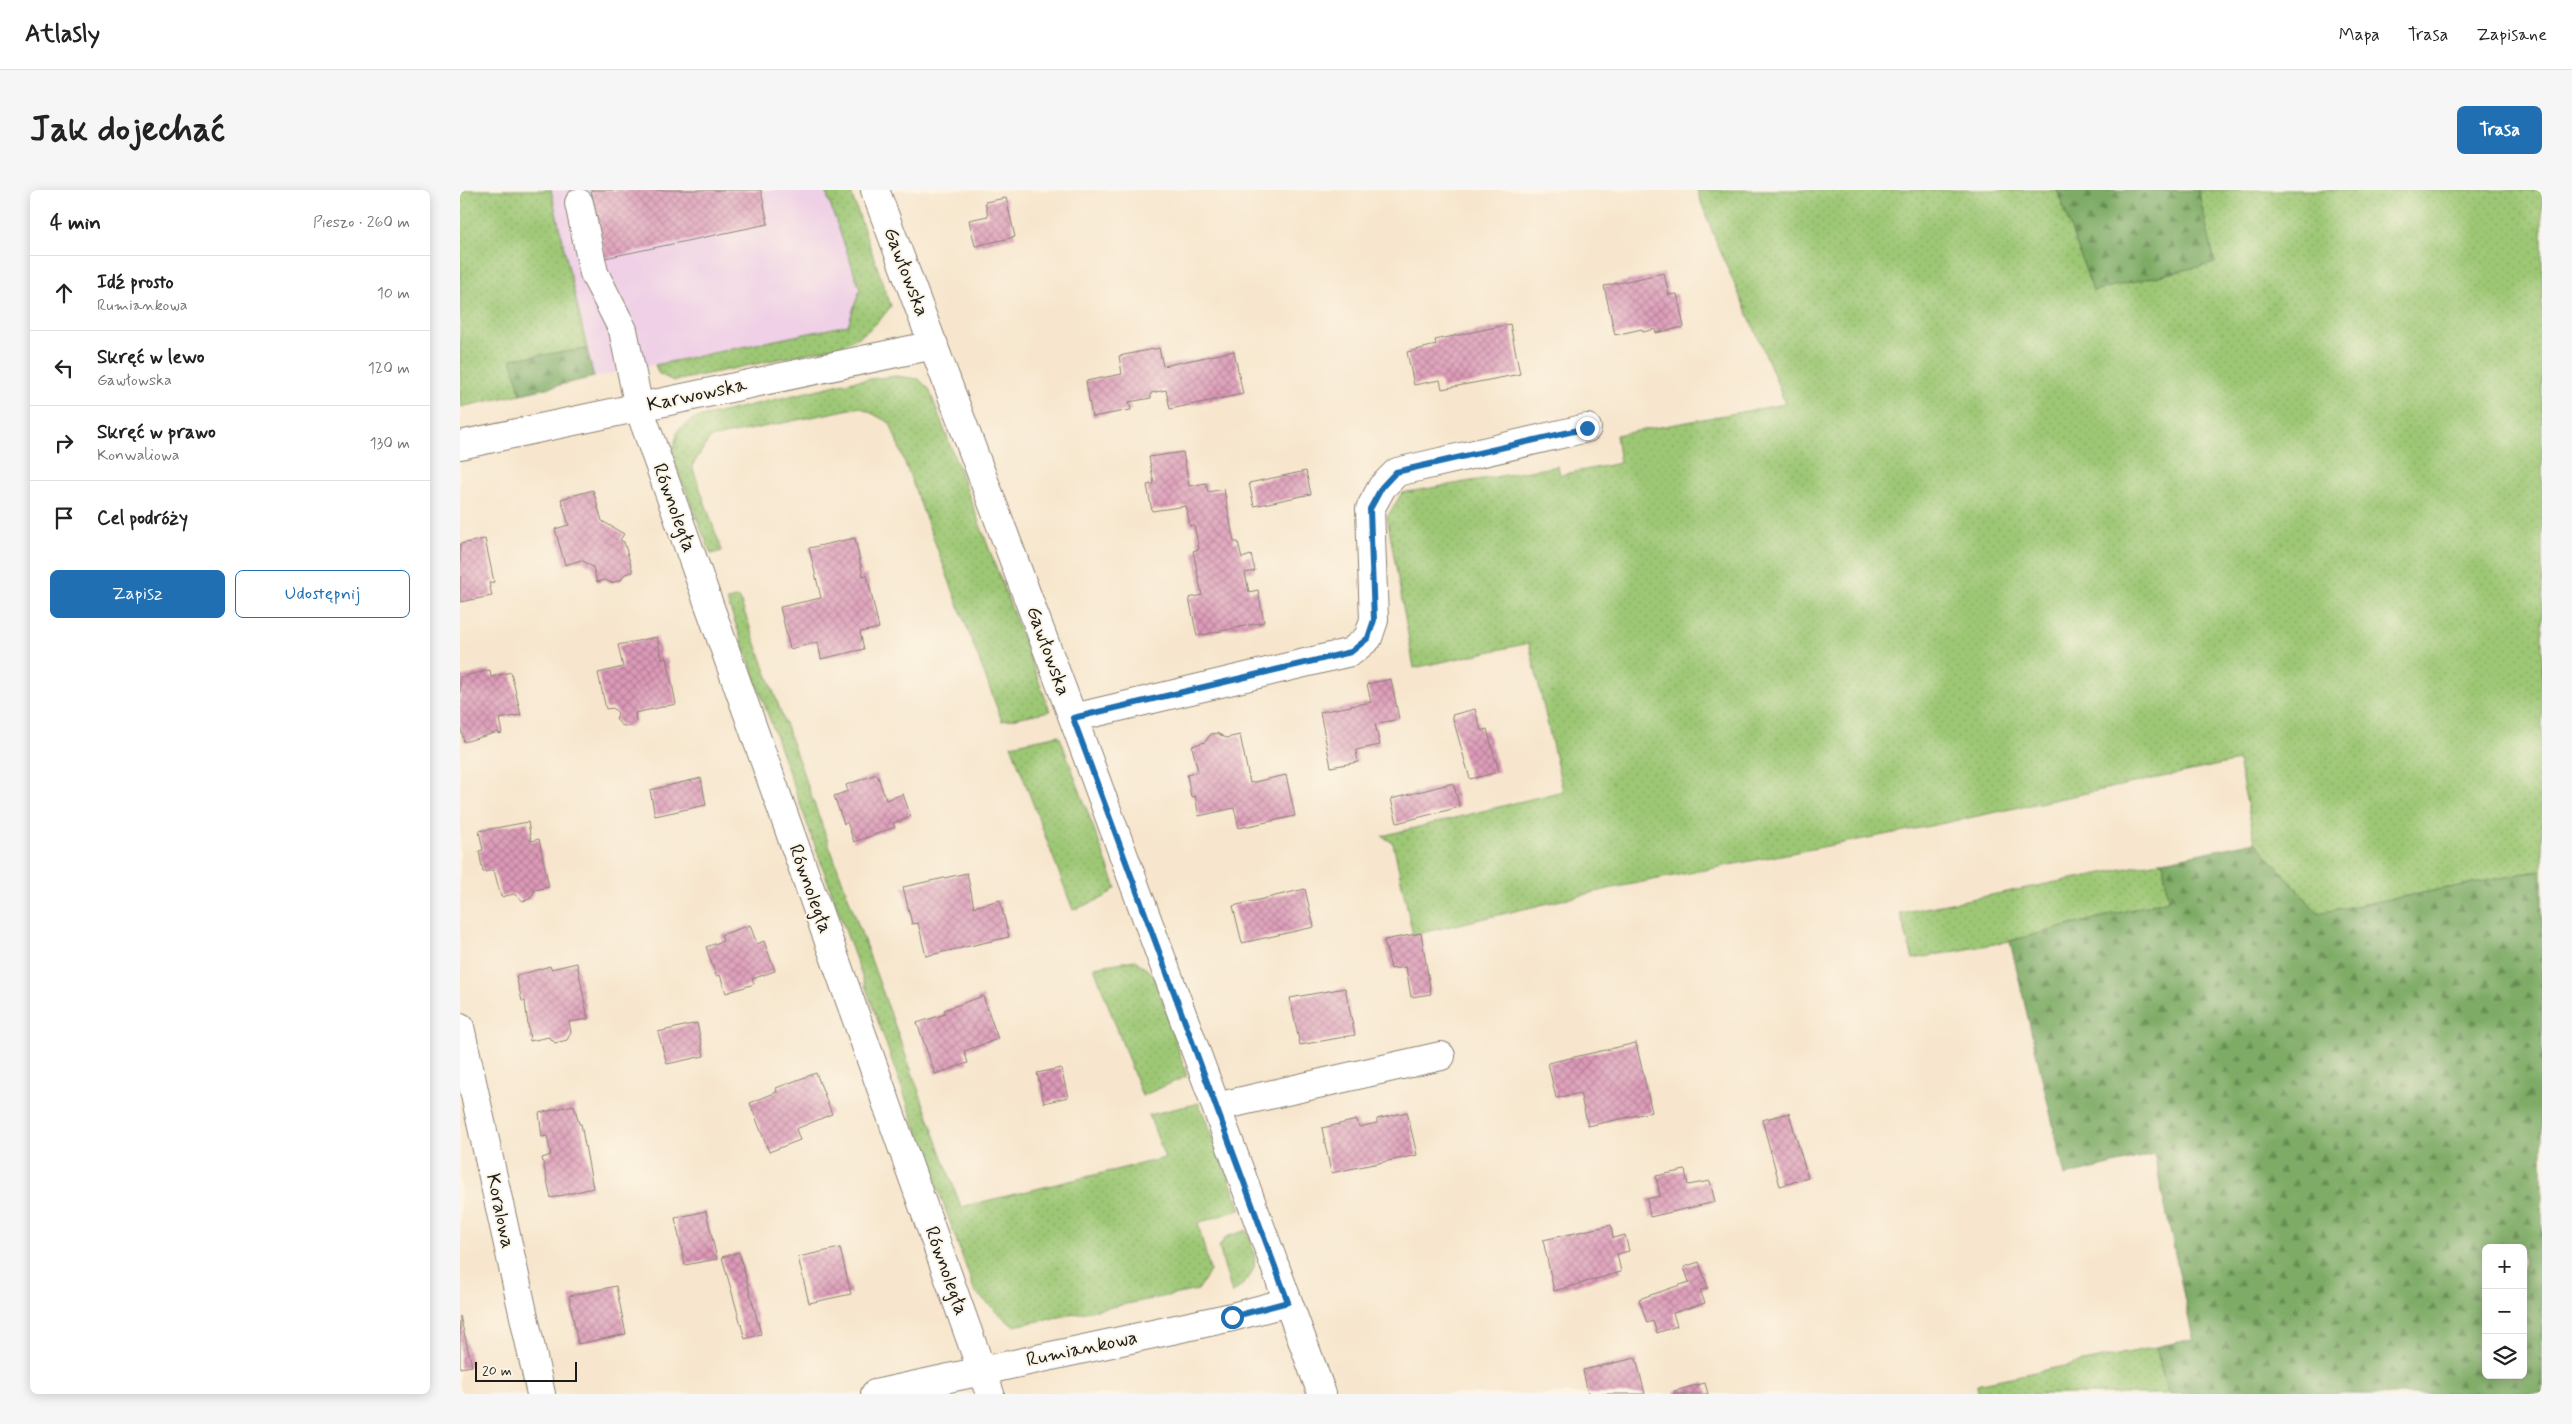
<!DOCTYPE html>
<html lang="pl">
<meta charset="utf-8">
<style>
body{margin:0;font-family:Mynerve,sans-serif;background:#f6f6f6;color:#222}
.controls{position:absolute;right:15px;bottom:15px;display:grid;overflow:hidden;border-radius:8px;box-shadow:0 2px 12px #0003}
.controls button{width:45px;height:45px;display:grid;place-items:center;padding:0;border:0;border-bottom:1px solid #e0e0e0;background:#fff;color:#222;font:25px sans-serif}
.scale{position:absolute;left:15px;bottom:12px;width:102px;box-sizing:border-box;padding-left:5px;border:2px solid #1c1c1c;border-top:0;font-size:14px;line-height:18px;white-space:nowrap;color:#1c1c1c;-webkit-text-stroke:4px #fcf5e5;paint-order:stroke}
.stop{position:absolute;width:15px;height:15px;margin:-11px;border:4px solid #1f6fb2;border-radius:50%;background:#fff}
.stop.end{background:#1f6fb2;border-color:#fff;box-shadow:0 1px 5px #0008}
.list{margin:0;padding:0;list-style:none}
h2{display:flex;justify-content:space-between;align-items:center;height:65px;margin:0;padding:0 20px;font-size:21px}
h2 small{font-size:16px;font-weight:400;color:#767676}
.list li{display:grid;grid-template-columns:32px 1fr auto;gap:15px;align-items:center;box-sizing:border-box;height:75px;padding:0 20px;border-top:1px solid #e0e0e0}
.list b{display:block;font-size:19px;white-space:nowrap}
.list p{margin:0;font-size:16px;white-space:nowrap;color:#767676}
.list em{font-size:16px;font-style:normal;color:#767676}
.actions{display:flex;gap:10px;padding:15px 20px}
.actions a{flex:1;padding:11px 0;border:1px solid #1f6fb2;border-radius:8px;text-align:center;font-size:18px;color:#1f6fb2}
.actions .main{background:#1f6fb2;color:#fff}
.icon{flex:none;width:28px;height:28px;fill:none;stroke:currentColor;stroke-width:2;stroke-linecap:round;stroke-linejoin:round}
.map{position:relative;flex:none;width:2082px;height:1204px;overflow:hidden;border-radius:8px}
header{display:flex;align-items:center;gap:30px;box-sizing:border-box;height:70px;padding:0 25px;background:#fff;border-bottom:1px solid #e0e0e0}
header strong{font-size:24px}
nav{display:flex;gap:28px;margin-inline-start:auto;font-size:18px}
.intro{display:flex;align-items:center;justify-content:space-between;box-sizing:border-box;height:120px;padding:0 30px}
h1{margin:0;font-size:35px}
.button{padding:12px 22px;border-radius:8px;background:#1f6fb2;color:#fff;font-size:18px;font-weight:700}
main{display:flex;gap:30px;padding:0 30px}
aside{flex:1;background:#fff;border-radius:8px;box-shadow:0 2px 12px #0003}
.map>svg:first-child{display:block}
</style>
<header>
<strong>Atlasly</strong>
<nav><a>Mapa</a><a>Trasa</a><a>Zapisane</a></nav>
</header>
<div class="intro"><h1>Jak dojechać</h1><a class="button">Trasa</a></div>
<main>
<aside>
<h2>4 min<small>Pieszo · 260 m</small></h2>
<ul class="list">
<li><svg class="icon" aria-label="ahead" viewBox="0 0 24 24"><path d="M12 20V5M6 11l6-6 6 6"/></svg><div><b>Idź prosto</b><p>Rumiankowa</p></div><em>10 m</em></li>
<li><svg class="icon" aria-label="left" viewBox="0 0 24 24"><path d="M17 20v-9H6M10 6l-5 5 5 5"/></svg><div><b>Skręć w lewo</b><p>Gawłowska</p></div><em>120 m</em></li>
<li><svg class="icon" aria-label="right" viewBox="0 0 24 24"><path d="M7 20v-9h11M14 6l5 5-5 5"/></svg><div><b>Skręć w prawo</b><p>Konwaliowa</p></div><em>130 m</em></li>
<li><svg class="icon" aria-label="arrive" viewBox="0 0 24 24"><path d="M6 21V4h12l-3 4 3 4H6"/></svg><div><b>Cel podróży</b></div></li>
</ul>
<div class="actions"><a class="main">Zapisz</a><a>Udostępnij</a></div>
</aside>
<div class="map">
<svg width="2082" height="1204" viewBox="0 0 2082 1204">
<defs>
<pattern id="grass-dots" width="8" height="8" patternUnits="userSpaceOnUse" patternTransform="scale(1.25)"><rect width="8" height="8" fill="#9dc774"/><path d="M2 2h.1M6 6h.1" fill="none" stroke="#87aa64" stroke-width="1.8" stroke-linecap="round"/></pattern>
<pattern id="forest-firs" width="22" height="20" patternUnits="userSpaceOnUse" patternTransform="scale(1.25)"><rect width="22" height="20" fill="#7eac66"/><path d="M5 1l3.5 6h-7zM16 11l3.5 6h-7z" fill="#668b53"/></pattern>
<pattern id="building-cross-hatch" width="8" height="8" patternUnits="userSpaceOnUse" patternTransform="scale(1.25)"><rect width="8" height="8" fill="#dd9ab8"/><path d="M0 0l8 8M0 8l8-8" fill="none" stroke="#b27d95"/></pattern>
</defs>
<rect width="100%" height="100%" fill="#fcf5e5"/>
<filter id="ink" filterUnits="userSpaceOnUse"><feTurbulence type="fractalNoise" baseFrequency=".02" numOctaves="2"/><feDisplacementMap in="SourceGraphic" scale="10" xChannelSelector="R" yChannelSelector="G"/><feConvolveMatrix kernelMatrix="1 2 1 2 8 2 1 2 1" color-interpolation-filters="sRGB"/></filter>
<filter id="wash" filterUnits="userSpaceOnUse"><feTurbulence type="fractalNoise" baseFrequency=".0096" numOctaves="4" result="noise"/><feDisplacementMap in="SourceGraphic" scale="20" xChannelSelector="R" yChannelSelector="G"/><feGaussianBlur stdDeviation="1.12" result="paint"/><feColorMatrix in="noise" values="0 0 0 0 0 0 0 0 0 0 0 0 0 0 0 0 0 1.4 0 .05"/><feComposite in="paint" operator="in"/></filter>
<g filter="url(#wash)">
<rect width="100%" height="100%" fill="#f7e6cd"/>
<path fill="#efd0e6" d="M91,0H365L400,99L388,135L134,187Z"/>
<path fill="url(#grass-dots)" stroke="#5c7248" d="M0,0H91L127,159L52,169L61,204L0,217Z
M365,0H390L431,116C416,137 401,148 377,157L214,191L199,184L195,175L388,135L400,99Z
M1237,0H1597L1633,100L1755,73L1738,0H2082V680L1858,723L1795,652L1778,571L1475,635L1157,697L953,745L933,653L922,646L1103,601L1069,453L954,478L927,327L942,303L1098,276L1100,285L1160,273L1156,245L1325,214C1299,141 1261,73 1237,0Z
M436,186L459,189L469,199L590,521L542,531L430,233L400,217L250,248L232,276L262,361L251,364L212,266L218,240L233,229L393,191Z
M279,407L501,1017L705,968L689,925L739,913L781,1019L738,1033L750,1081L738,1100L553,1136L515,1102L267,410Z
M599,545L656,698L643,708L613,720L551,555Z
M1703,671L1708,710L1550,751L1453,769L1440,723Z
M675,770L694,785L727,886L682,906L634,777Z
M787,1040C799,1073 799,1082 772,1104L759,1057L766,1047Z
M1696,1157L1708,1204H1518L1517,1194Z"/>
<path fill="url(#forest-firs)" stroke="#4d6441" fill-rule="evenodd" d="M1597,0H1738L1755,73L1633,101Z
M127,159L134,187L61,204L51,169Z
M1795,652L1858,723L2082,680V1204H1708L1696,1157L1733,1149L1694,964L1605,986L1550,751L1708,710L1703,671ZM2026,1058H2063V1185H2026Z"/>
<g id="blocks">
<path fill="url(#building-cross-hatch)" d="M131,0H301L308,34L145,68Z
M546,8L555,47L515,56L509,30L528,26L525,12Z
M1204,83L1209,105L1217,104L1224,137L1196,143L1195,139L1183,142L1182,139L1155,145L1144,96Z
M1050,134L1060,184L982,199L980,190L954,195L947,162L976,155L975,150Z
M699,158L703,176L774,161L783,204L710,219L706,200L691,203V208L669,212L671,220L632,227L626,191L662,184L659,166Z
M723,262L729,296L746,293L748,302L764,299L774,352H778L782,368L791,365L795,381L785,383L789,402L798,400L804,432L737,446L729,408L742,405L733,361L739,359L734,335L730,336L726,316L692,321L687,295L694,294L689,267Z
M846,281L851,304L794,316L789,293Z
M133,300L142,331L164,344L160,350L164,352L173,382L165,384L161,390L151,393L145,390L137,392L133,377L121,370L105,375L95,339L109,335L101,309Z
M395,348L403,386L407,385L419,438L400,442L404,459L361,469L358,452L330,459L320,417L361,408L349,358Z
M25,349L34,392L29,393L32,406L0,412V354Z
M197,447L202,469L207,468L216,514L175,523L176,532L169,537L161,535L156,529L158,523L153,518L146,519L138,483L163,477L158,455Z
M30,480L31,487L51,482L61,525L39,529L42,543L39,544L38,542L4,552L0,535V487Z
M931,489L939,529L915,534L920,555L896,560L898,572L871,577L860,522L911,512L907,494Z
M1015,519L1021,541L1027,539L1039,582L1010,589L992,525Z
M757,543L766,548L780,545L790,593L826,585L835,626L779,638L774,618L739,626L735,606L731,607L727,585L738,582L732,556L745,552L751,544Z
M417,584L426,610L443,604L451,627L433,633L435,637L394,652L387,632L384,634L374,606L388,601L386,595Z
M241,588L246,615L195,626L190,600Z
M993,593L1000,617L937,633L931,609Z
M68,632L71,651L79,649L89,697L75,700L70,709L63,711L54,704L41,707L34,680L23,682L19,661L23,660L19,641Z
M507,683L514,717L540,710L549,747L466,766L458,733L452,734L443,697Z
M845,699L854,737L782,753L773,716Z
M290,735L297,754L304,751L315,781L292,789L294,794L266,803L260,785L256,786L246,757L263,751L261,745Z
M961,743L971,804L951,807L946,777L931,779L924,750Z
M117,773L128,829L109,832L111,842L107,850L95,853L89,847L70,851L65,811H62L56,786L90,776L91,779Z
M885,798L895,845L840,855L830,808Z
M523,806L538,849L504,861L508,873L475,884L457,833L485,824L484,820Z
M237,833L244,866L207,874L198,842Z
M1176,853L1192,922L1128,936L1120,903L1096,908L1088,873Z
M601,878L608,907L584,913L577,883Z
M356,883L372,924L336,939L340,950L309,962L290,913L317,902L316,898Z
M114,915L119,934H121L133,998L91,1008L82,968L91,965L87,946L82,947L79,923Z
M947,922L957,965L871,983L862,938L897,930L899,937L917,933V929Z
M1329,923L1348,988L1320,996L1302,930Z
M1225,980L1228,995L1250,991L1255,1012L1190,1027L1187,1009L1200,1006L1196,986Z
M246,1021L257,1069L225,1075L215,1028Z
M1151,1035L1153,1048L1165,1045L1169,1061L1157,1064L1161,1082L1094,1101L1083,1050Z
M380,1058L391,1104L349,1113L338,1067Z
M279,1062L301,1144L285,1149L262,1067Z
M1239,1072L1248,1098L1240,1100L1245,1113L1213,1123L1217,1136L1197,1143L1193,1131L1187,1133L1179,1109L1229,1092L1224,1077Z
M156,1096L166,1144L118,1154L109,1106Z
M0,1126L12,1176L0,1178Z
M1176,1168L1185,1204H1128L1123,1180Z
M1245,1193L1248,1204H1215L1214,1201Z"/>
</g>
</g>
<g filter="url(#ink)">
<use href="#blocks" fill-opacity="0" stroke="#8a8174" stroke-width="1"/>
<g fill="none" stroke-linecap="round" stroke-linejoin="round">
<defs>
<path id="minor" d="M415,0L613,528L862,1204
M119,13L134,83L163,140L179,218L530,1204
M0,255L474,155
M613,528L891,462L908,448L914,430L910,319L922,297L937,282L1127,238
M0,837L81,1204
M756,917L981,866
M415,1204L772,1127L828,1112"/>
</defs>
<use href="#minor" stroke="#8a8174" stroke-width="30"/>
<use href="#minor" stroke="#fff" stroke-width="28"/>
</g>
</g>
<g fill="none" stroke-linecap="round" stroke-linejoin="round" filter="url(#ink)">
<path stroke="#1f6fb2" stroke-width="6" d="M772,1127L828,1112L613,528L891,462L908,448L914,430L910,319L922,297L936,282L1127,238"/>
</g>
<g text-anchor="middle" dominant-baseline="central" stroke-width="4" stroke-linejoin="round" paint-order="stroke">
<g font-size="20" fill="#1c1c1c" stroke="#fcf5e5">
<text transform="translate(446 82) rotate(69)">Gawłowska</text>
<text transform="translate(237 205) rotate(-12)">Karwowska</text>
<text transform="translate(214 318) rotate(70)">Równoległa</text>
<text transform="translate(588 461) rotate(70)">Gawłowska</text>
<text transform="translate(350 699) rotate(70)">Równoległa</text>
<text transform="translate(40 1021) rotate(78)">Koralowa</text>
<text transform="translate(486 1081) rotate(70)">Równoległa</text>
<text transform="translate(622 1159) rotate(-12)">Rumiankowa</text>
</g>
</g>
</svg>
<div class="controls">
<button>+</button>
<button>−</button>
<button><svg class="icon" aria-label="layers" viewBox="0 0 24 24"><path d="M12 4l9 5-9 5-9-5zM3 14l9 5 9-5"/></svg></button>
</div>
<div class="scale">20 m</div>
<div class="stop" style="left:772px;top:1127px"></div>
<div class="stop end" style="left:1127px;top:238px"></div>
</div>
</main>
